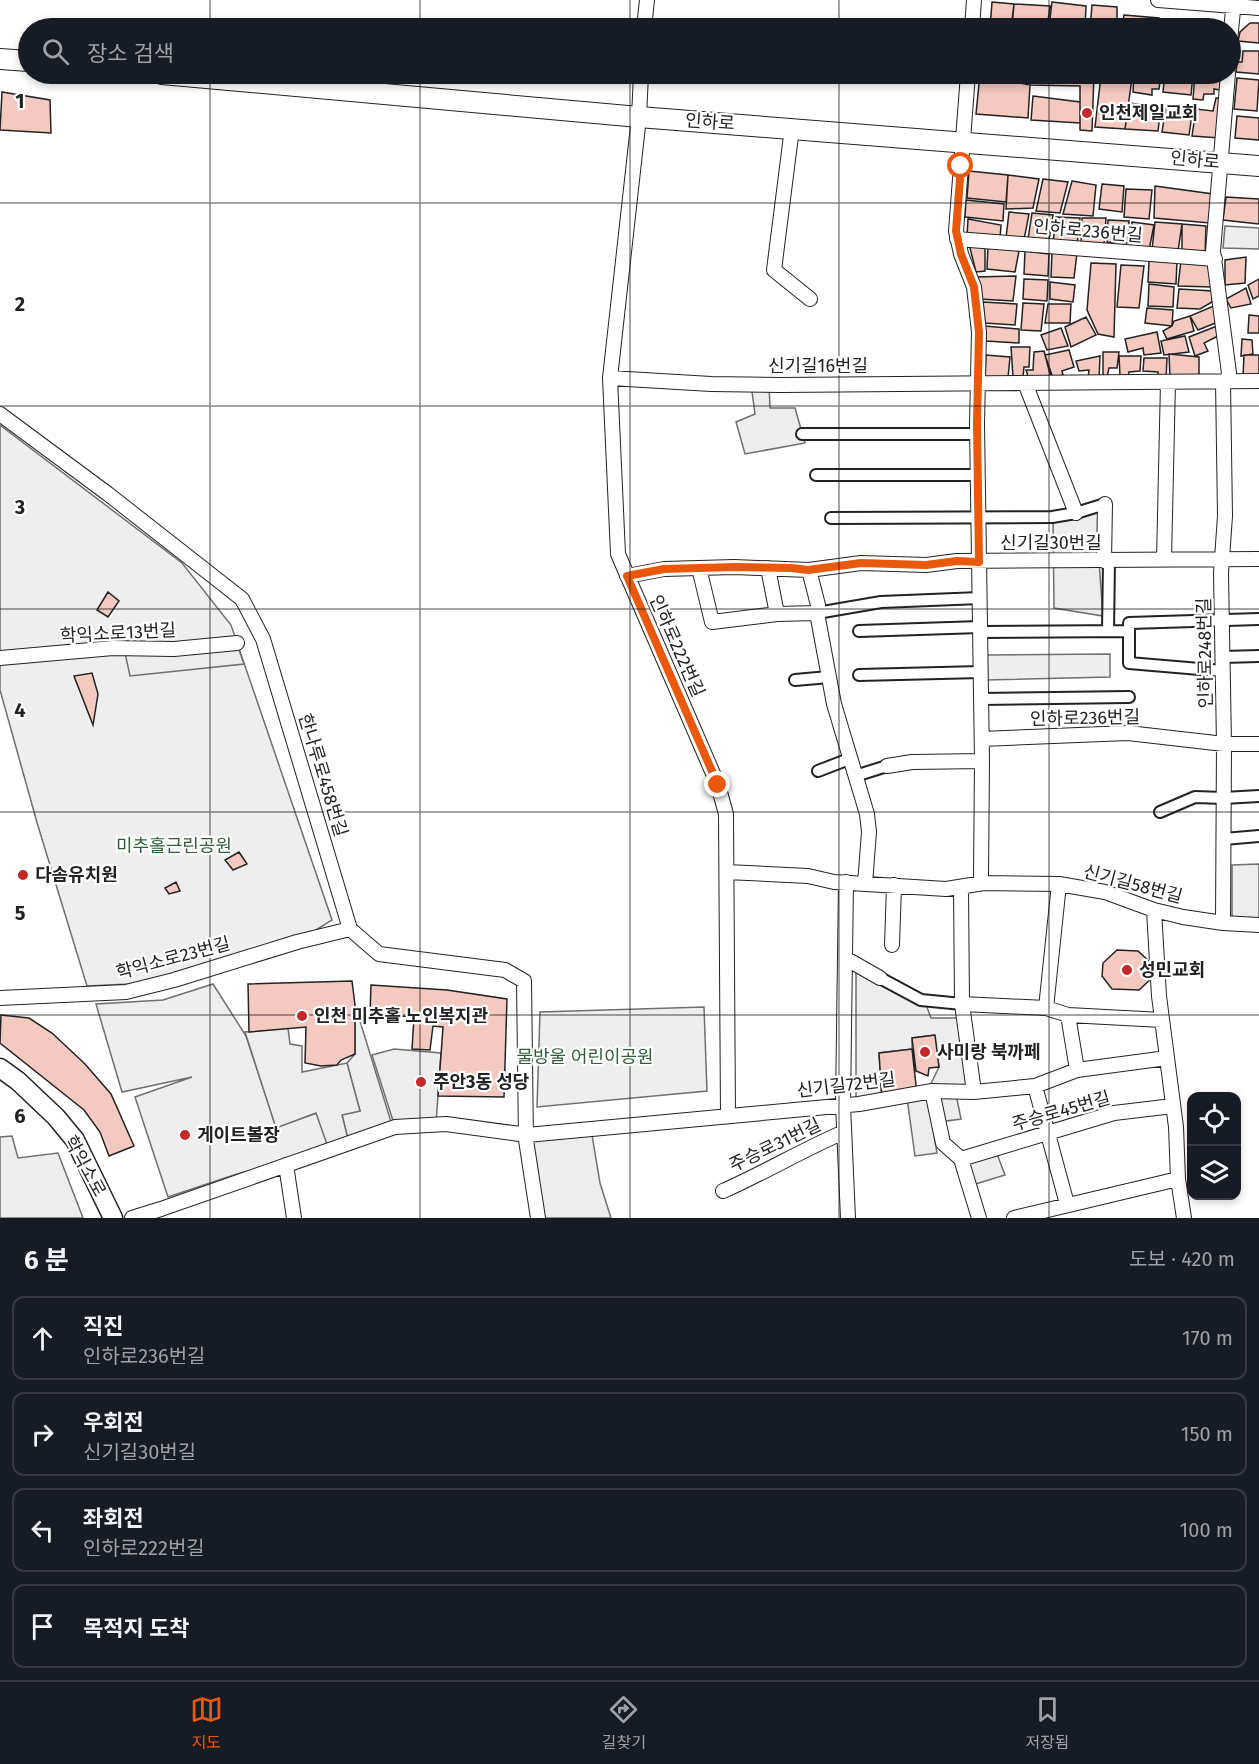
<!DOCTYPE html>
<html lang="ko">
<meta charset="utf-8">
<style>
body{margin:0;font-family:"Fira Sans","Noto Sans KR",sans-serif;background:#242831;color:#f1f3f6}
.controls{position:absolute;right:18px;bottom:18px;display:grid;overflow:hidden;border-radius:12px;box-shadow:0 3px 9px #0003}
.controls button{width:54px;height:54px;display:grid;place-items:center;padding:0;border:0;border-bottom:2px solid #363941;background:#171b24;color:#f1f3f6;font:30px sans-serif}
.stop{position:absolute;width:18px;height:18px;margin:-14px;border:4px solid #ea580c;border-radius:50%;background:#fff}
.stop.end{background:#ea580c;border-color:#fff;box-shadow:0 2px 6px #0008}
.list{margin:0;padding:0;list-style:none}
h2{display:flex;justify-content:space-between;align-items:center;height:78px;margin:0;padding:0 24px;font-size:26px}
h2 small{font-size:20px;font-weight:400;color:#9ea1a6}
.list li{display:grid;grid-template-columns:39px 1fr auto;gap:18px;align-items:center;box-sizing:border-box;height:84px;margin:0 12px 12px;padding:0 12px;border:2px solid #363941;border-radius:12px}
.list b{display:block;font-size:22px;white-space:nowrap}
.list p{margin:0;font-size:20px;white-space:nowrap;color:#9ea1a6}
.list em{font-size:20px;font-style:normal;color:#9ea1a6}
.icon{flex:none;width:33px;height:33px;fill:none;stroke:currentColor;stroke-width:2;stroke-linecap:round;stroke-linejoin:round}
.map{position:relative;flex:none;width:1259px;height:1218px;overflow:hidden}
.search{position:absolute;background:#171b24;box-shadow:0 3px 9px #0003;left:18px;right:18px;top:18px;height:66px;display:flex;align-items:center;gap:15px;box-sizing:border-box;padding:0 21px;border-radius:33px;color:#9ea1a6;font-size:22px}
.sheet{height:462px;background:#171b24}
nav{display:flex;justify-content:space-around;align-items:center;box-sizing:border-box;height:84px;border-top:2px solid #363941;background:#171b24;font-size:16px;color:#9ea1a6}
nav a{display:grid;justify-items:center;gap:3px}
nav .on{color:#ea580c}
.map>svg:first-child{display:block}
</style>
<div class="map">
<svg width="1259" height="1218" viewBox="0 0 1259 1218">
<rect width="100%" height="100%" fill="#fff"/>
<path fill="#eee" stroke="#6f6f6f" stroke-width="1.5" d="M0,425L182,563L231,625L332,920L297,942L201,971L130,984L87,986L38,826L0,690Z
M1110,654V677L986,680L985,655Z
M213,984L246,1036L276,1127L317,1113L329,1150L237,1174L168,1197L135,1097L192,1077L122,1092L96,1004L163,1000Z
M355,1005L392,1125L349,1143L342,1115L360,1111L347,1063L355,1054Z
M704,1007L707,1091L537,1107L540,1012Z"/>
<path fill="#ededed" stroke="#6f6f6f" stroke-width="1.5" d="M1225,226L1259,228V249L1223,248Z
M751,384L769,385L770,408H795L805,443L745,454L736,422L755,414Z
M1100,506L1099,562L1103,616L1054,608L1053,519Z
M238,647L244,664L130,676L125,653Z
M1259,864V921L1232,922V865Z
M856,968L925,1002L931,1018H963L974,1092H927L939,1067L934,1035L912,1038V1049L879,1053L882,1100L856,1104Z
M288,1028L290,1044L302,1046V1072L347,1063L360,1111L342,1115L349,1143L329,1150L316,1113L276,1128L245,1032Z
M394,1049L441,1053L436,1124L395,1127L372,1055Z
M956,1094L961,1119L932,1123L937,1153L915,1156L907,1098Z
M591,1129L600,1183L611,1218H541L527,1135Z
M12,1136L18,1158L58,1153L83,1218H0V1137Z
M997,1154L1005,1175L969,1186L963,1161Z"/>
<path fill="#f3c9c0" stroke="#222" stroke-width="1.5" d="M992,2L1014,4L1011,28H990Z
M1052,2L1086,6L1085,28L1049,27Z
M1014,4L1050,6L1047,28L1012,27Z
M1092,5L1117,7V28H1090Z
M1124,15L1159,18L1158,28H1122Z
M1161,21L1192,23V28H1160Z
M1250,23H1259V43L1238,41L1240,32Z
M1196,24L1228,26V28H1196Z
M1243,51H1259V74L1236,72L1237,62H1242Z
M980,74H1005L1004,80L1030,85L1028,118L976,114Z
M1032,74H1094L1092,131L1080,130V86L1030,85Z
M1134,74H1161L1159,89H1152V95L1133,92Z
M1165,74L1193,75L1191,95L1163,92Z
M1195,74L1222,76L1220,90L1214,89V94H1204L1203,100L1193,99Z
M1101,76L1132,78L1125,129L1095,127Z
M1237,78L1259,80L1257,111L1234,109Z
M2,92L50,100L51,133L0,130Z
M1033,96L1080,102V123L1031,120Z
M1216,98H1226L1220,138L1192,136L1196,109L1213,111Z
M1129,103L1161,107L1158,131L1125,129Z
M1166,106L1193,108L1189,135L1162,132Z
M1237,116L1259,118V140L1235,138Z
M969,171L1008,175L1006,202L967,198Z
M1008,175L1039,179L1033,208L1006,209Z
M1043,179L1068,182L1060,213L1036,211Z
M1072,181L1096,185L1093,216L1063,214Z
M1102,184L1124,186L1122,212L1099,209Z
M1155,186L1213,194L1210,223L1154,218Z
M1126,189L1152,190L1149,219L1124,217Z
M1226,197L1259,199V224L1223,220Z
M966,200L1004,204L1003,221L965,217Z
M1009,212L1029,214L1024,240L1006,238Z
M1032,213L1053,215L1049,240L1028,239Z
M1056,217L1080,218L1077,245L1053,243Z
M1082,218H1106L1104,245L1081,243Z
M968,219L1001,225L1000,239L967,236Z
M1108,220L1129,221L1128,243L1107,242Z
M1132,222L1154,225L1149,250L1131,249Z
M1155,222L1182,224L1178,251L1152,250Z
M1182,224L1206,226L1205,256L1182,253Z
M969,244L985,247V271L976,272Z
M988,246L1019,251L1015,272L987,269Z
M1025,251L1049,254L1048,276L1024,274Z
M1052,253H1077L1074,278L1051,277Z
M1246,257L1245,283L1225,285V260Z
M1149,261H1177L1176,284L1148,282Z
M1181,261L1212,264V287L1178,286Z
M1091,263L1116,264L1114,337L1098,334L1087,310Z
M1121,265L1144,266L1139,308L1117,307Z
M1016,276L1013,301L979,299L975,277Z
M1024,279L1048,280L1047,301L1023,299Z
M1259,279V296L1253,299L1248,285Z
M1050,282L1075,285L1073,302L1050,299Z
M1149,284L1174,287L1173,307L1148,306Z
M1246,288L1251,304L1231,308L1226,299Z
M1179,289L1213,291L1212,302L1200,309L1177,308Z
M983,302L1017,304L1015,325L985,323Z
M1023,303L1044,304L1041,331L1021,330Z
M1048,304H1071L1070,323H1045Z
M1216,305L1218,322L1198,330L1190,316Z
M1147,308L1173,310L1172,326L1145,323Z
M1249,315L1259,316V333H1248Z
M1190,316L1194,331L1167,339L1163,331L1172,326L1174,321Z
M1086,317L1096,335L1071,347L1065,327Z
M985,326L1019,329V343L986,341Z
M1217,326L1220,335L1204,343L1208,351L1195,356L1189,337Z
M1061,328L1068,346L1047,350L1041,335Z
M1157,332L1161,353L1144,355L1143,348L1128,352L1125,339Z
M1185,336L1189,352L1164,355L1161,341Z
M1242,339L1252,340L1253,354L1241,356Z
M1011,347H1030L1029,367H1024L1023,377H1013Z
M1069,350L1074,367L1062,371L1063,375L1053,378L1045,355Z
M1044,351L1051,378L1028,376L1026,370H1033L1034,352Z
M1103,352H1119L1117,368H1109L1107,377H1103Z
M1169,354L1199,357V379L1170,378Z
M986,355L1010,357L1008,378L985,377Z
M1244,355H1259V377H1243Z
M1100,356L1099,379L1088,378L1089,370L1079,371L1076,361Z
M1119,356H1141L1140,371L1129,372L1128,377L1120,376Z
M1144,358H1167L1166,379L1157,382L1158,372L1143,371Z
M108,592L119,601L108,617L97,610Z
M92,673L98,694L93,725L74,676Z
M239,852L247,864L233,870L225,860Z
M176,882L180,891L169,894L165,888Z
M1117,950L1138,951L1152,964V978L1139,990L1112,989L1102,976L1103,963Z
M352,981L355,1005V1054L341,1060L337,1065L321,1066L305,1063L306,1027L249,1032L248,984Z
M371,985L447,990L507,999L504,1097L438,1096L443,1027L433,1026L430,1050L412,1049L414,1017L370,1014Z
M1,1015L29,1018L52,1033L85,1064L111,1094L134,1146L109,1156L100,1132L84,1110L0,1043Z
M935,1035L939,1067L929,1068L928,1076L916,1071L912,1038Z
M912,1049L917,1094L882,1100L879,1053Z"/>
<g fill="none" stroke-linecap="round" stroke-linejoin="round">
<defs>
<path id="pedestrian" d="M802,434H978
M816,475H978
M831,518L1052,517L1076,513L1105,504
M817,613L881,602L980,598
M859,631L980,627
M1108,631L1109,561
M1129,631V623L1259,619
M980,632L1129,631V663L1223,671
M1223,657L1259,656
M859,675L981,672
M795,680L829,677
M981,699L1129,697
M818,771L849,759
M855,776L887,766
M1160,812L1195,797L1224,798L1259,796
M1224,839L1259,836
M880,978L921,1000L962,1004"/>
<path id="minor" d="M1158,0L1259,8
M644,28L647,0
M972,28L974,0
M1230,41L1234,0
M641,74L639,117L610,378L618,554L718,785L726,814L728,1116
M968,74L956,231L961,254L974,287L979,332L977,424L982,761L981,878L984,883
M792,128L774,270L810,299
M957,239L1215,259
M610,378L711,384L781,385L1259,381
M1223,381L1225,516L1221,573L1224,744L1223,923
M1227,381L1229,373L1213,251L1228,74
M1025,383L1076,513
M0,414L108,494L242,599L263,639L350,929L379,954L505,970L524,981L526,1140L538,1218
M1164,560L1168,382
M1104,561L1105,504
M699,568L712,622L777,614L817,613
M768,568L777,614
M809,570L818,605L817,613L834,704L867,814L869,832L865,884
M627,576L664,569L734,567L809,570L861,563L926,565L957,561L1259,559
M0,658L113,648L174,649L237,643
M982,739L1128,733L1224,744H1259
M887,766L912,762L982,761
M727,872L808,876L834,882L946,889L984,883L1059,884L1105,892L1154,910L1183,917L1223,923L1259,925
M846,882L843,1105L848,1218
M961,887L962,1004L974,1092
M1154,910L1159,996L1176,1127L1178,1179L1184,1218
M892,945L894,885
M845,958L880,978
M0,998L126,992L174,980L297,942L350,929
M962,1004L1046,1008L1068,1015L1162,1020
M1046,1008L1059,884
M1068,1015L1077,1070
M1035,1086L1067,1204
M932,1091L943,1143L961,1159L979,1218
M961,1159L1114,1113L1173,1106
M286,1165L294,1218
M723,1191C764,1173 802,1150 844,1132
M132,1218L161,1209L395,1127L446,1124L527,1135L859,1104L932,1091L974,1092L1035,1086L1077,1070L1167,1058
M1014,1218L1178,1179"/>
<path id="tertiary" d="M0,1068L18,1081L56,1117L75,1140L113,1218"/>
<path id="secondary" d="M0,59L28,61
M162,74L639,117L1259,166"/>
</defs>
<use href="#pedestrian" stroke="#222" stroke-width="14"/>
<use href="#minor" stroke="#222" stroke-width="16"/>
<use href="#tertiary" stroke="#222" stroke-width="21"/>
<use href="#secondary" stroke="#222" stroke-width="22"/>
<use href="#pedestrian" stroke="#fff" stroke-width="10"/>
<use href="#minor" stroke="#fff" stroke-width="14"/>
<use href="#tertiary" stroke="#fff" stroke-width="18"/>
<use href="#secondary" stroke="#fff" stroke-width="20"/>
</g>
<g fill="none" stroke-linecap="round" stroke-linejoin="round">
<path stroke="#ea580c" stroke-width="8" d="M718,785L627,576L664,569L735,567L791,568L808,570L861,563L926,565L957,561L979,562L977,424L979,332L974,287L961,254L956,231L961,166"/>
</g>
<path fill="none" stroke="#222" stroke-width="1.5" stroke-opacity="0.55" d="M210,0V28M420,0V28M630,0V28M839,0V28M1049,0V28M210,74V1218M420,74V1218M630,74V1218M839,74V1218M1049,74V1218M0,203H1259M0,406H1259M0,609H1259M0,812H1259M0,1015H1259"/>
<g fill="#c62828" stroke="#fff" stroke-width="2">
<circle cx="1087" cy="113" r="6"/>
<circle cx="23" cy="875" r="6"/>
<circle cx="1127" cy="970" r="6"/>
<circle cx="302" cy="1016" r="6"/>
<circle cx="925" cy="1052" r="6"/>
<circle cx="421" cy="1082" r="6"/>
<circle cx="185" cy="1135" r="6"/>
</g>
<g text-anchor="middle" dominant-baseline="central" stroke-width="4.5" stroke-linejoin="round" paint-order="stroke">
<g font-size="18" font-weight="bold" fill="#222" stroke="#fff" text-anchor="start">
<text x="1099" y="113">인천제일교회</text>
<text x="35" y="875">다솜유치원</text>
<text x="1139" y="970">성민교회</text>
<text x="314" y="1016">인천 미추홀 노인복지관</text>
<text x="937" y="1052">사미랑 북까페</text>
<text x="433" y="1082">주안3동 성당</text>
<text x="197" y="1135">게이트볼장</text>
</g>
<g font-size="18" fill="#222" stroke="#fff">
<text transform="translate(710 122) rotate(4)">인하로</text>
<text transform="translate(1195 160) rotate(5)">인하로</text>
<text transform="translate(1088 231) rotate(5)">인하로236번길</text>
<text x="818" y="366">신기길16번길</text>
<text x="1051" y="543">신기길30번길</text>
<text transform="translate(118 633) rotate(-3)">학익소로13번길</text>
<text transform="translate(677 646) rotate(66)">인하로222번길</text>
<text transform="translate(1205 653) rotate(-91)">인하로248번길</text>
<text transform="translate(1085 718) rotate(-1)">인하로236번길</text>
<text transform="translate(323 775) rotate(73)">한나루로458번길</text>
<text transform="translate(1133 884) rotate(15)">신기길58번길</text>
<text transform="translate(173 958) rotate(-15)">학익소로23번길</text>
<text transform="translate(846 1085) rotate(-7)">신기길72번길</text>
<text transform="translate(1061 1111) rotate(-16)">주승로45번길</text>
<text transform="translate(775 1145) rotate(-26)">주승로31번길</text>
<text transform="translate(85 1166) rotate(61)">학익소로</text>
</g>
<g font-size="18" fill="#2f5e38" stroke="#fff">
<text x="174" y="846">미추홀근린공원</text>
<text x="585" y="1057">물방울 어린이공원</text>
</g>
</g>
<g font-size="20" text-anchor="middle" font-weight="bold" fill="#222" stroke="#fff" stroke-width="4.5" stroke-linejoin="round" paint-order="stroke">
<text x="20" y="108">1</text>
<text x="20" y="311">2</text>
<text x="20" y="514">3</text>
<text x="20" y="717">4</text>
<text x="20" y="920">5</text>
<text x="20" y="1123">6</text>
</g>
</svg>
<div class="controls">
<button><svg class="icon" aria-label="locate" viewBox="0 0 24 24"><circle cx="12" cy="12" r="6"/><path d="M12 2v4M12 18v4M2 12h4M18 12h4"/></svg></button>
<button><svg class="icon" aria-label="layers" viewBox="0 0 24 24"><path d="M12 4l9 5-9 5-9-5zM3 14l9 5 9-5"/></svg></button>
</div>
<div class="stop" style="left:961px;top:166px"></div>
<div class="stop end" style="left:718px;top:785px"></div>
<div class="search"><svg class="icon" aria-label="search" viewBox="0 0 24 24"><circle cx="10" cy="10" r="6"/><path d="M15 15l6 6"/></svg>장소 검색</div>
</div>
<section class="sheet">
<h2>6 분<small>도보 · 420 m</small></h2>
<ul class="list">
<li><svg class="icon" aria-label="ahead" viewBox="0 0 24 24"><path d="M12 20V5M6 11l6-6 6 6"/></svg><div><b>직진</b><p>인하로236번길</p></div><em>170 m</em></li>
<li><svg class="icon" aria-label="right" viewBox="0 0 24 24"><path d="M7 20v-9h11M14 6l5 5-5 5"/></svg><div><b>우회전</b><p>신기길30번길</p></div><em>150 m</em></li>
<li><svg class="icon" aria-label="left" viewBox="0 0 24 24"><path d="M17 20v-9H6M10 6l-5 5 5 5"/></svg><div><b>좌회전</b><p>인하로222번길</p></div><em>100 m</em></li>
<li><svg class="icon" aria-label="arrive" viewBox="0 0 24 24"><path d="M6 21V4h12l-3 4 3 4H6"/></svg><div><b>목적지 도착</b></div></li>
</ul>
</section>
<nav>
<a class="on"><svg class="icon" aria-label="map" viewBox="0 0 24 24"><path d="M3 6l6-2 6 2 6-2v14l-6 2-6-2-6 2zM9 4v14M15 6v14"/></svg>지도</a>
<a><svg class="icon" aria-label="directions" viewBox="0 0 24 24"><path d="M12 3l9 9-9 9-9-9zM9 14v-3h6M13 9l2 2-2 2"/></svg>길찾기</a>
<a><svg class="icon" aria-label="saved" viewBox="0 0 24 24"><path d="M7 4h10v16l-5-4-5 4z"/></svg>저장됨</a>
</nav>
